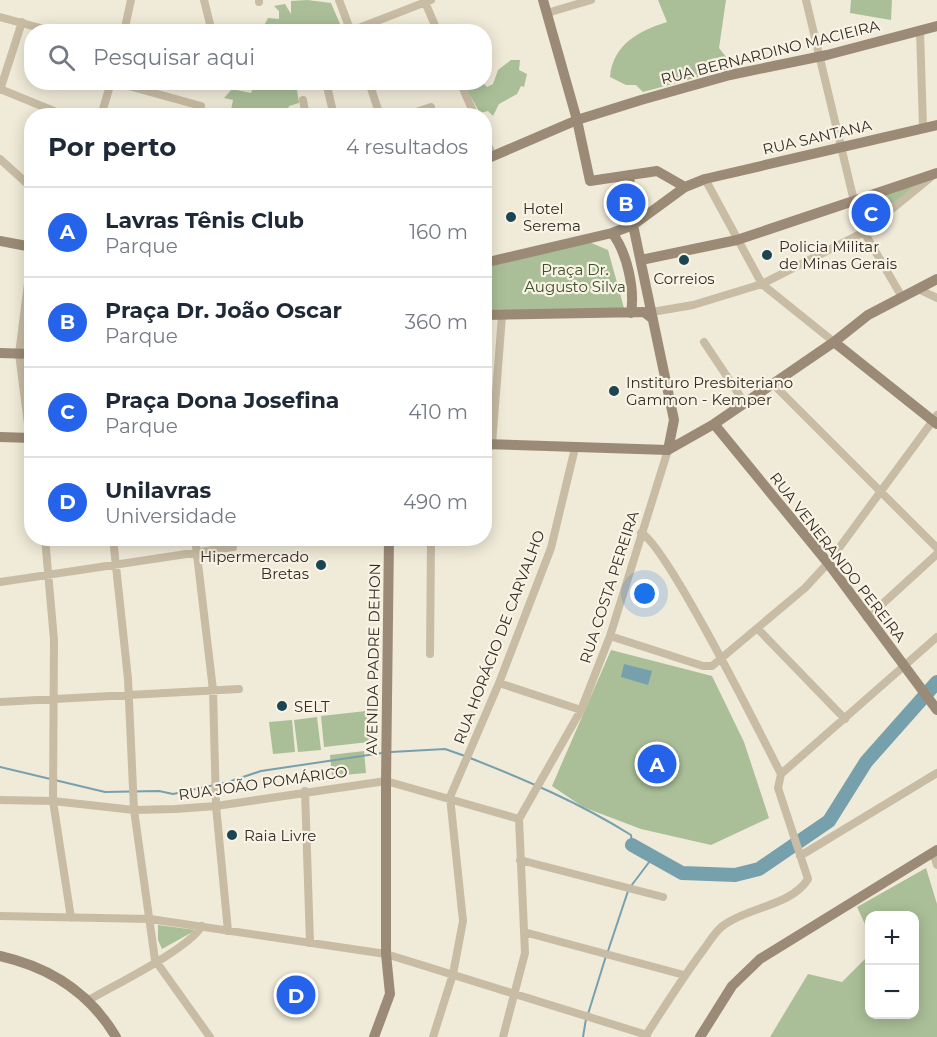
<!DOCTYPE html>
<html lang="pt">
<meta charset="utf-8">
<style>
body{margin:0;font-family:Montserrat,sans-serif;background:#f2f2f3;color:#1f2937}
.controls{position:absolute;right:18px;bottom:18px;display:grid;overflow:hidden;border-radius:12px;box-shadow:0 3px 15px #0003}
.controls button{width:54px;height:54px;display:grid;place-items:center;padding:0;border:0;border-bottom:2px solid #e0e1e3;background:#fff;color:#1f2937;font:30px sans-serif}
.you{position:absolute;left:645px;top:594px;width:21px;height:21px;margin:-15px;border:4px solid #fff;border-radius:50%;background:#1a73e8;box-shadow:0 0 0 9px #1a73e833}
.badge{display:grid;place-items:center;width:39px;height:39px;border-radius:50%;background:#2563eb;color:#fff;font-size:20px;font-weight:700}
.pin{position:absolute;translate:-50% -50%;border:3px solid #fff;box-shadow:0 2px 6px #0006}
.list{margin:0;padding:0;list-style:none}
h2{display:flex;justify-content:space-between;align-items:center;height:78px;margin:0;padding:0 24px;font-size:26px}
h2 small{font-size:20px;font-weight:400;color:#747a83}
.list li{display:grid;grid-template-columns:39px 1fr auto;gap:18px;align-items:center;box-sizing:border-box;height:90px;padding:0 24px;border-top:2px solid #e0e1e3}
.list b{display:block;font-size:22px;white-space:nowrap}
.list p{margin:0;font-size:20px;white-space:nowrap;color:#747a83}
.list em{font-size:20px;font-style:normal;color:#747a83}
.icon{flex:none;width:33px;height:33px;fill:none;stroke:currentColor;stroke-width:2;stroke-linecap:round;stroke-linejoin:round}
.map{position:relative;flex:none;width:937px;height:1037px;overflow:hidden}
.search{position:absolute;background:#fff;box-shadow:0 3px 15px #0003;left:24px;top:24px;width:468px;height:66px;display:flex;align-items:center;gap:15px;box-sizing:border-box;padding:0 21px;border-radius:24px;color:#747a83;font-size:22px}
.panel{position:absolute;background:#fff;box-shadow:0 3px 15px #0003;left:24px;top:108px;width:468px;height:438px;border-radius:24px}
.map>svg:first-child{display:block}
</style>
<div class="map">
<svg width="937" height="1037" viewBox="0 0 937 1037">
<rect width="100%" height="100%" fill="#f0ead8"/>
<path fill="#aabf98" d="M307,0L331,3L343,31H261L268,18L279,19V11L274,6L285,4L291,14V1Z
M658,0H726L719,48L731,63L728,69L643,92L636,85H626L610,77C613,44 639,31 667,22Z
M851,0H892L891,20L850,13Z
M511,60H520L519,70L527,74L524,87L521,86L517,94L499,104L493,116L488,111L480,113L463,83H483L487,87L493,84L498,70Z
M255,83H296L299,103L289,106L287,112L280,115H230L233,100L224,98L232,89L251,93Z
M913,183L916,187L865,223L859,203Z
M589,242L608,250L624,308L485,312L484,268Z
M611,650L712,676L744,742L769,818L711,845L641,829L583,807L552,786Z
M366,711L369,742L324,747L321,716Z
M317,717L321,750L298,752L294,720Z
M292,720L295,752L273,754L269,722Z
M364,751L366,773L332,776L330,755Z
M926,868L937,904V1037H770L808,974L842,982L869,955L870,1014H914V916H870L869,933L857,907Z
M158,925L196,930L162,949L158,940Z"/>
<path fill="#77a0ad" d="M624,664L652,671L648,685L621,677Z"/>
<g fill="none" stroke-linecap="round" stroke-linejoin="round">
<path stroke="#77a0ad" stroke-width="2" d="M391,752L445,749L465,756
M470,758C526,780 580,803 631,835L632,845
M0,767L105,792L159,791L173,794L228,782L261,771L382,753
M631,886L653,857
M608,951L628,891
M588,1014L606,956
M583,1037L586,1019"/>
<path stroke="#77a0ad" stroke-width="14" d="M632,845L682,873L735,875L759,869L829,821L866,762L937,682"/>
<path stroke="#c8bca4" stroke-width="8" d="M204,0L212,32
M259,0V2
M339,0L351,32
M424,0L438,32
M806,0L854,201L864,232L902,297
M547,13L591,0
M0,17L55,32
M920,30L923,128
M351,31L431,0
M124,32L131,0
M114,82L201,106
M326,82L334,116
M369,82L380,116
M460,82L475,116
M0,89L66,116
M0,90L22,22
M303,100L306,116
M101,116L111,82
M404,116L431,107
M484,137L493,156
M0,159L32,188
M705,179L762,284L834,342
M32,252L19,354L32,455
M918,289L937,298
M652,312L693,305L762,284L864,232L930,178
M704,342L744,402
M772,383L937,548
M492,444L502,316
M641,533C666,544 762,737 781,774
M45,538L54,640L53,801L71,918
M113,538L128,679L134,810L155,960L210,1037
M195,538L213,690L216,806L228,931
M0,582L233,547
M867,618L937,554
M758,629L845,719
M610,636L703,666H712L805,588L828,563L937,415
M430,654L431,538
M499,683L581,710
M0,702L239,689
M781,774L937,637
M305,791L310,943
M0,800L53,801L134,810L175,809L216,806L386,781L519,819
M933,852L937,865
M800,856L937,773
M520,860L663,897
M0,916L150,919L386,954L647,1035
M524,932L684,975
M89,1000C116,984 187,950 202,926
M433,1037L453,974L463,921L450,797L499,683L551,548L575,448
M503,1037L525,953L519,819L581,710L610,636L668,450
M645,1037C664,1007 683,977 704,949C710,941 716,930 724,925C748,907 791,906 808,879L778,788L781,774"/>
<path stroke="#9b8b76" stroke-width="10" d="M543,0L577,120L590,181L657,171L685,187
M484,160L577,120L641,100L730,75L827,55L937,26
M629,175L633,225L674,420L668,450
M612,233C627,252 635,289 631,313
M0,241L32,247
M641,260L737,240L937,173
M484,263L612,233L633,225L685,187L705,179L937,125
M484,315L644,312L653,319
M834,342L937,424
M0,353L32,354
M714,424L828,563L937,710
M0,437L32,438
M484,444L668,450L714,424L834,342L868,315L937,279
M0,956C49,967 90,993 116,1037
M374,1037L390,994L386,954V781L389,538
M700,1037L732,986L760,959L937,850"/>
</g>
<g fill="#1c4554" stroke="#f8f3e4" stroke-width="2">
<circle cx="511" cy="217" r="6"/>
<circle cx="767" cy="255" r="6"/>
<circle cx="684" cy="260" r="6"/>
<circle cx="614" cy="391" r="6"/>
<circle cx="321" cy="565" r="6"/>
<circle cx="282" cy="706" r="6"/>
<circle cx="232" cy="835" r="6"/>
</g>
<g text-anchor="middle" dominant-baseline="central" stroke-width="4.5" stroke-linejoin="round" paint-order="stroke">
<g font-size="15" fill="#332d26" stroke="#f8f3e4">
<text transform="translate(770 52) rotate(-14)">RUA BERNARDINO MACIEIRA</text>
<text transform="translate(817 137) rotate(-13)">RUA SANTANA</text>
<text transform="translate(838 557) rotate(52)">RUA VENERANDO PEREIRA</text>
<text transform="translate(609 587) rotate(-72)">RUA COSTA PEREIRA</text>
<text transform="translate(499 637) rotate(-69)">RUA HORÁCIO DE CARVALHO</text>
<text transform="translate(373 659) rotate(-89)">AVENIDA PADRE DEHON</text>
<text transform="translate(263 783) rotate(-8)">RUA JOÃO POMÁRICO</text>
</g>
<g font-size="15" fill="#332d26" stroke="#f8f3e4" text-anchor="start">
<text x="523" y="208">Hotel<tspan x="523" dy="17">Serema</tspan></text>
<text x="779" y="246">Policia Militar<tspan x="779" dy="17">de Minas Gerais</tspan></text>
<text x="684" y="278" text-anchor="middle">Correios</text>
<text x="626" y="382">Instituro Presbiteriano<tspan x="626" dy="17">Gammon - Kemper</tspan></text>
<text x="309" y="556" text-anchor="end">Hipermercado<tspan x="309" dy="17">Bretas</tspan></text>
<text x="294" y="706">SELT</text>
<text x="244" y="835">Raia Livre</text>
</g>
<g font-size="15" fill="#3b512a" stroke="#f8f3e4">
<text x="575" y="269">Praça Dr.<tspan x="575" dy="17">Augusto Silva</tspan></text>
</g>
</g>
</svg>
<div class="controls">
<button>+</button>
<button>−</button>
</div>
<div class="you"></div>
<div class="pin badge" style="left:657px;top:764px">A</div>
<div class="pin badge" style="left:626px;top:203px">B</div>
<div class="pin badge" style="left:871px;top:213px">C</div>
<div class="pin badge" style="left:296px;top:995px">D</div>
<div class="search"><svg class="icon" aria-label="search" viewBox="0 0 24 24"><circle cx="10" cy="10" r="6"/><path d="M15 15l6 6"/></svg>Pesquisar aqui</div>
<section class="panel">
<h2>Por perto<small>4 resultados</small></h2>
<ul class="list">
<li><span class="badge">A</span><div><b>Lavras Tênis Club</b><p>Parque</p></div><em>160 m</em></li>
<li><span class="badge">B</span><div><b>Praça Dr. João Oscar</b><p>Parque</p></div><em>360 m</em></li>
<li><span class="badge">C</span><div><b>Praça Dona Josefina</b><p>Parque</p></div><em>410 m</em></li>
<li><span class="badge">D</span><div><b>Unilavras</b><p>Universidade</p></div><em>490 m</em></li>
</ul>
</section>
</div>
